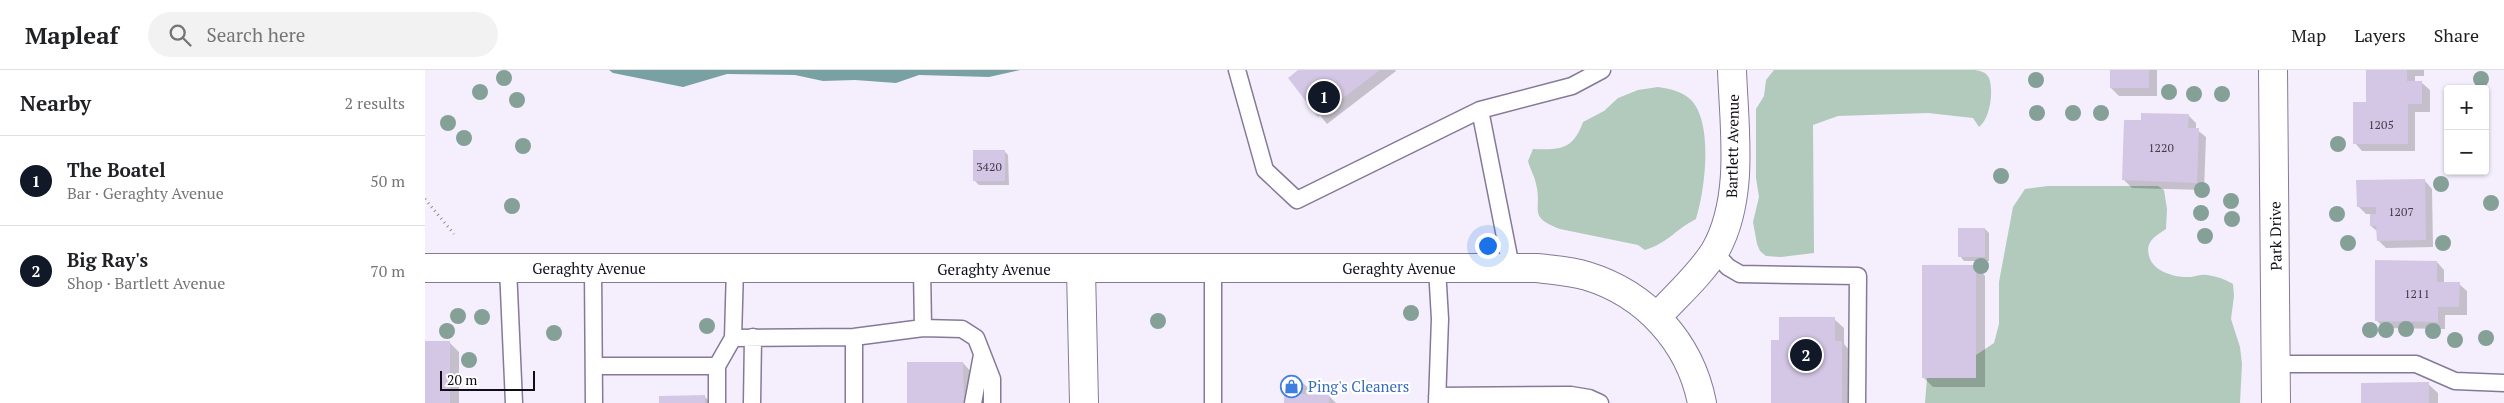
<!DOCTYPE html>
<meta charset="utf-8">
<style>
body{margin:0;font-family:"PT Serif",serif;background:#f2f2f2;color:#202124}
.controls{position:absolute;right:15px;top:15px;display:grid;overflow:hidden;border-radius:5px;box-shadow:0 1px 4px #0004}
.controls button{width:45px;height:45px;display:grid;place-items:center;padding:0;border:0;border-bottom:1px solid #e0e0e0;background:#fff;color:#202124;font:25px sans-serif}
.scale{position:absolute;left:15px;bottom:12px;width:95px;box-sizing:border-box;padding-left:5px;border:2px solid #120c18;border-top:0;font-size:14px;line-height:18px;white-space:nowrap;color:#120c18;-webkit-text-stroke:4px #fff;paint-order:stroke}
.you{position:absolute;left:1062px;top:175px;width:18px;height:18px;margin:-12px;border:4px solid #fff;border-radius:50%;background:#1a73e8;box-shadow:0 0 0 8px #1a73e833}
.badge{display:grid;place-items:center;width:32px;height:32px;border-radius:50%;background:#111827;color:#fff;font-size:16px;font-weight:700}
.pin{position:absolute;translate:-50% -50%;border:2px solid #fff;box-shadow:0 1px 5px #0006}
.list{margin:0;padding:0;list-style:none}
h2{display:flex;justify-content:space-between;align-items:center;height:65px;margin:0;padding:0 20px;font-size:21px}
h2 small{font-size:16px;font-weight:400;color:#757577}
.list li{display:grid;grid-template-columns:32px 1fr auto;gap:15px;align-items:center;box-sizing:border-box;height:90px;padding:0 20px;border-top:1px solid #e0e0e0}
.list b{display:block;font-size:19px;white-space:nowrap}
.list p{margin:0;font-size:16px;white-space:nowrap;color:#757577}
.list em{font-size:16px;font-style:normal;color:#757577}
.icon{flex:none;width:28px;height:28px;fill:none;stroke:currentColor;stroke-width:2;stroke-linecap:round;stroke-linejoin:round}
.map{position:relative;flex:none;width:2079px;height:333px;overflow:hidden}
header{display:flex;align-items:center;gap:30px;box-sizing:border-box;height:70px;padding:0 25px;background:#fff;border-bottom:1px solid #e0e0e0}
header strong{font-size:24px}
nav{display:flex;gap:28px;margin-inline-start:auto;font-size:18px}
.search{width:350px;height:45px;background:#f2f2f2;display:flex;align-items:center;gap:12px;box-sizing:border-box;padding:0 18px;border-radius:28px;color:#757577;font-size:19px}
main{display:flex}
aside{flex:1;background:#fff}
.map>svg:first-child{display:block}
</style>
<header>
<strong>Mapleaf</strong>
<div class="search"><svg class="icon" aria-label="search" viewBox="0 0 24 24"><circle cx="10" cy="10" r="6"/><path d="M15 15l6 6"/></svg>Search here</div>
<nav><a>Map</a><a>Layers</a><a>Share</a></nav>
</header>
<main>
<aside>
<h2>Nearby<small>2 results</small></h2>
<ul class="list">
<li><span class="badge">1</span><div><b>The Boatel</b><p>Bar · Geraghty Avenue</p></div><em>50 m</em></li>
<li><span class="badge">2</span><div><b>Big Ray's</b><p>Shop · Bartlett Avenue</p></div><em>70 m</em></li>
</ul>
</aside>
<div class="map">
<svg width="2079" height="333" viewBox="0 0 2079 333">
<rect width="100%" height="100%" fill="#f5effd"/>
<path fill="#b1cabb" d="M1349,0H1550C1556,1 1561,2 1564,8C1569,21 1565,49 1554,57L1548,48L1503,43L1413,46L1388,55L1389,183L1356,187L1341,186L1335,181L1332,174L1328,152L1334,127L1331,108V39L1339,26L1341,10Z
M1233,17C1245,19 1256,21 1265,29C1289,51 1280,121 1271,149C1251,159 1243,173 1220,180L1213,175L1135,159C1101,146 1118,140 1111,114C1110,107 1105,99 1103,91L1108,79C1135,80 1148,80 1158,52L1179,41L1193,28L1213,20Z
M1623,116H1733L1739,120L1742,139L1741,159C1730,166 1720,172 1724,186C1728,202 1751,208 1766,207C1772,206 1777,204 1782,205C1791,206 1800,209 1808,214L1809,226L1806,249L1815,277L1817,294L1815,333H1500L1502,308H1551V285L1569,273L1574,254V212L1588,137L1600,119Z"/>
<path fill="#79a1a4" d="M184,0H595L564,7L494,5L471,13L430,10L398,11L370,5L302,4L258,17L188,3Z"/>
<path fill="#0003" d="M875,0H970L971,1L902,54L865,8Z
M1686,0H1732V26H1694L1686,18Z
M1942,0H1999V6H1990V13H1997L2005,20V42H1990V81H1937L1930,73L1942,33Z
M1763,45L1771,53V59L1781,67L1779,120L1707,118L1699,110L1717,51Z
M579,81L583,85L584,115H554L549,110Z
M2000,111L2007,119L2008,177L1961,178L1953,170V162L1946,156V144H1941L1933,136Z
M1560,159L1564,163V191H1539L1535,186Z
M2012,192L2019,200V213L2034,214L2042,221V245H2020V259L1959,258L1951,250Z
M1551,196L1560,206V317H1508L1498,307Z
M1409,249L1419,258V274L1426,282V333H1347L1355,271Z
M0,272H24L34,282V333H0Z
M538,293L547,303L548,333H483Z
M874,309L884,319V326H904L911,333H861Z
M2003,314L2013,323V333H1937Z
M279,326L286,333H235Z"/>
<path fill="#d4c7e5" d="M873,0H955L893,47L863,8Z
M1685,0H1724V18H1685Z
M1941,0H1982V11H1997V34H1983V74H1928V32H1941Z
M1716,43L1764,44L1763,58H1774L1772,113L1697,110L1699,50H1716Z
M548,80H580V111H548Z
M2000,109L2001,170L1952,171L1951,156H1945V144H1951V137H1932L1931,110Z
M1533,158H1560V187H1533Z
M1950,190L2012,191V212H2035L2034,237H2013V252L1950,251Z
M1497,195H1551V308H1497Z
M1354,247H1410V271H1417V333H1346V270H1354Z
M0,271H25V333H0Z
M482,292H538L539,333H482Z
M860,308H875V324L904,325V333H859Z
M2004,312V333H1936V313Z
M280,325V333H234V326Z"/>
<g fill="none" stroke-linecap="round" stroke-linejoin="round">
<defs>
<path id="service" d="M812,0L840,100L872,130L1055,40L1147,16L1177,0
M1055,40L1086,197
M1289,182L1303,197L1315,204L1433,206L1432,333
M83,198L89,333
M168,198L169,333
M497,198L498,258
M1012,198L1015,249L1012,333
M788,199V333
M429,267V333
M308,268L429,267L498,258L537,259L551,268L567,309V333
M1851,294H1991L2030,311L2079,313
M169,296H292
M1012,326L1146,325L1164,328L1175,333
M292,333V296L308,268L310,198
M327,333L328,267
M548,333L557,285"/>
<path id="minor" d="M1848,0L1851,333
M0,198H1112C1128,200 1146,201 1162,206C1221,224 1265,272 1277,333
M1232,247C1251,226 1275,205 1290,181C1320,128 1309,58 1307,0"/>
<path id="tertiary" d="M656,200L659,333"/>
</defs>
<use href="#service" stroke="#867998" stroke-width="19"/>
<use href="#minor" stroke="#867998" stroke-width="30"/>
<use href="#tertiary" stroke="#867998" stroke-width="30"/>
<path stroke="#918b98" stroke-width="3" stroke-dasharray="1 4" stroke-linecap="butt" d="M0,129L29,164"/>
<use href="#service" stroke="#fff" stroke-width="16"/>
<use href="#minor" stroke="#fff" stroke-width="28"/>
<use href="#tertiary" stroke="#fff" stroke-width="28"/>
</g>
<g fill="#85a097">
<circle cx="79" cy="8" r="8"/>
<circle cx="2056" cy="9" r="8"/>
<circle cx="1611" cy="10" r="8"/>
<circle cx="55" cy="22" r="8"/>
<circle cx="1744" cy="22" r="8"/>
<circle cx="1769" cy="24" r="8"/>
<circle cx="1797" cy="24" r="8"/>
<circle cx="92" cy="30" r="8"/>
<circle cx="1612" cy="43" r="8"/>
<circle cx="1648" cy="43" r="8"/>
<circle cx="1676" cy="43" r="8"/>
<circle cx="23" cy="53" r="8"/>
<circle cx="39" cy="68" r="8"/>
<circle cx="1913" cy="74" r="8"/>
<circle cx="98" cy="76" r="8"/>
<circle cx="1576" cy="106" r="8"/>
<circle cx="2016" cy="114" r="8"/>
<circle cx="1777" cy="120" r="8"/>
<circle cx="1806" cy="131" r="8"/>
<circle cx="2066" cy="133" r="8"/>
<circle cx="87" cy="136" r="8"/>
<circle cx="1776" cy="143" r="8"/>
<circle cx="1912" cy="144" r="8"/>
<circle cx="1807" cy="149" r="8"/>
<circle cx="1780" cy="166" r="8"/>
<circle cx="1923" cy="173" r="8"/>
<circle cx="2018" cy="173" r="8"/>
<circle cx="1556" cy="196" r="8"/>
<circle cx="986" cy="243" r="8"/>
<circle cx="33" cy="246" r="8"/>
<circle cx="57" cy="247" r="8"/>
<circle cx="733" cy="251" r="8"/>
<circle cx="282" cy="256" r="8"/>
<circle cx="1981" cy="259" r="8"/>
<circle cx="1945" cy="260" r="8"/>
<circle cx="1961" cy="260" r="8"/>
<circle cx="22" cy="261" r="8"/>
<circle cx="2008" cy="261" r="8"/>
<circle cx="129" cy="263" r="8"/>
<circle cx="2061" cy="268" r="8"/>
<circle cx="2030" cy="270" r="8"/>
<circle cx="44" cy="290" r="8"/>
</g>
<defs>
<symbol id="shop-ring" viewBox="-11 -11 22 22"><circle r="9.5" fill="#fff" stroke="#3f7fe0" stroke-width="1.5"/><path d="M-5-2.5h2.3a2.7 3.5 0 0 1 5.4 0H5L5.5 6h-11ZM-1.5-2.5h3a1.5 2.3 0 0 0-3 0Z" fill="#3f7fe0"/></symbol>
</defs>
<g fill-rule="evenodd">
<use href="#shop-ring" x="854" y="304" width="25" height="25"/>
</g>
<g text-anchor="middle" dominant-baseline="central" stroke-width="4.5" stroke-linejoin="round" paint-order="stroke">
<g font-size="12" fill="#423b4b">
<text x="1956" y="54">1205</text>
<text x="1736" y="77">1220</text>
<text x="564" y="96">3420</text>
<text x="1976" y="141">1207</text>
<text x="1992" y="223">1211</text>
</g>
<g font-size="15" fill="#120c18" stroke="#fff">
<text transform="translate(1307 76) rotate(-89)">Bartlett Avenue</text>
<text transform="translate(1850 166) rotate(-91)">Park Drive</text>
<text x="164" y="198">Geraghty Avenue</text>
<text x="974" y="198">Geraghty Avenue</text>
<text x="569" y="199">Geraghty Avenue</text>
</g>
<g font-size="15" fill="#366cbe" stroke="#fff" text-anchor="start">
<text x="883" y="316">Ping's Cleaners</text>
</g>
</g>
</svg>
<div class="controls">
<button>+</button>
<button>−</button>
</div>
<div class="scale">20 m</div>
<div class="you"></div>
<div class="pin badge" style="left:899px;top:27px">1</div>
<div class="pin badge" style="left:1381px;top:285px">2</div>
</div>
</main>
